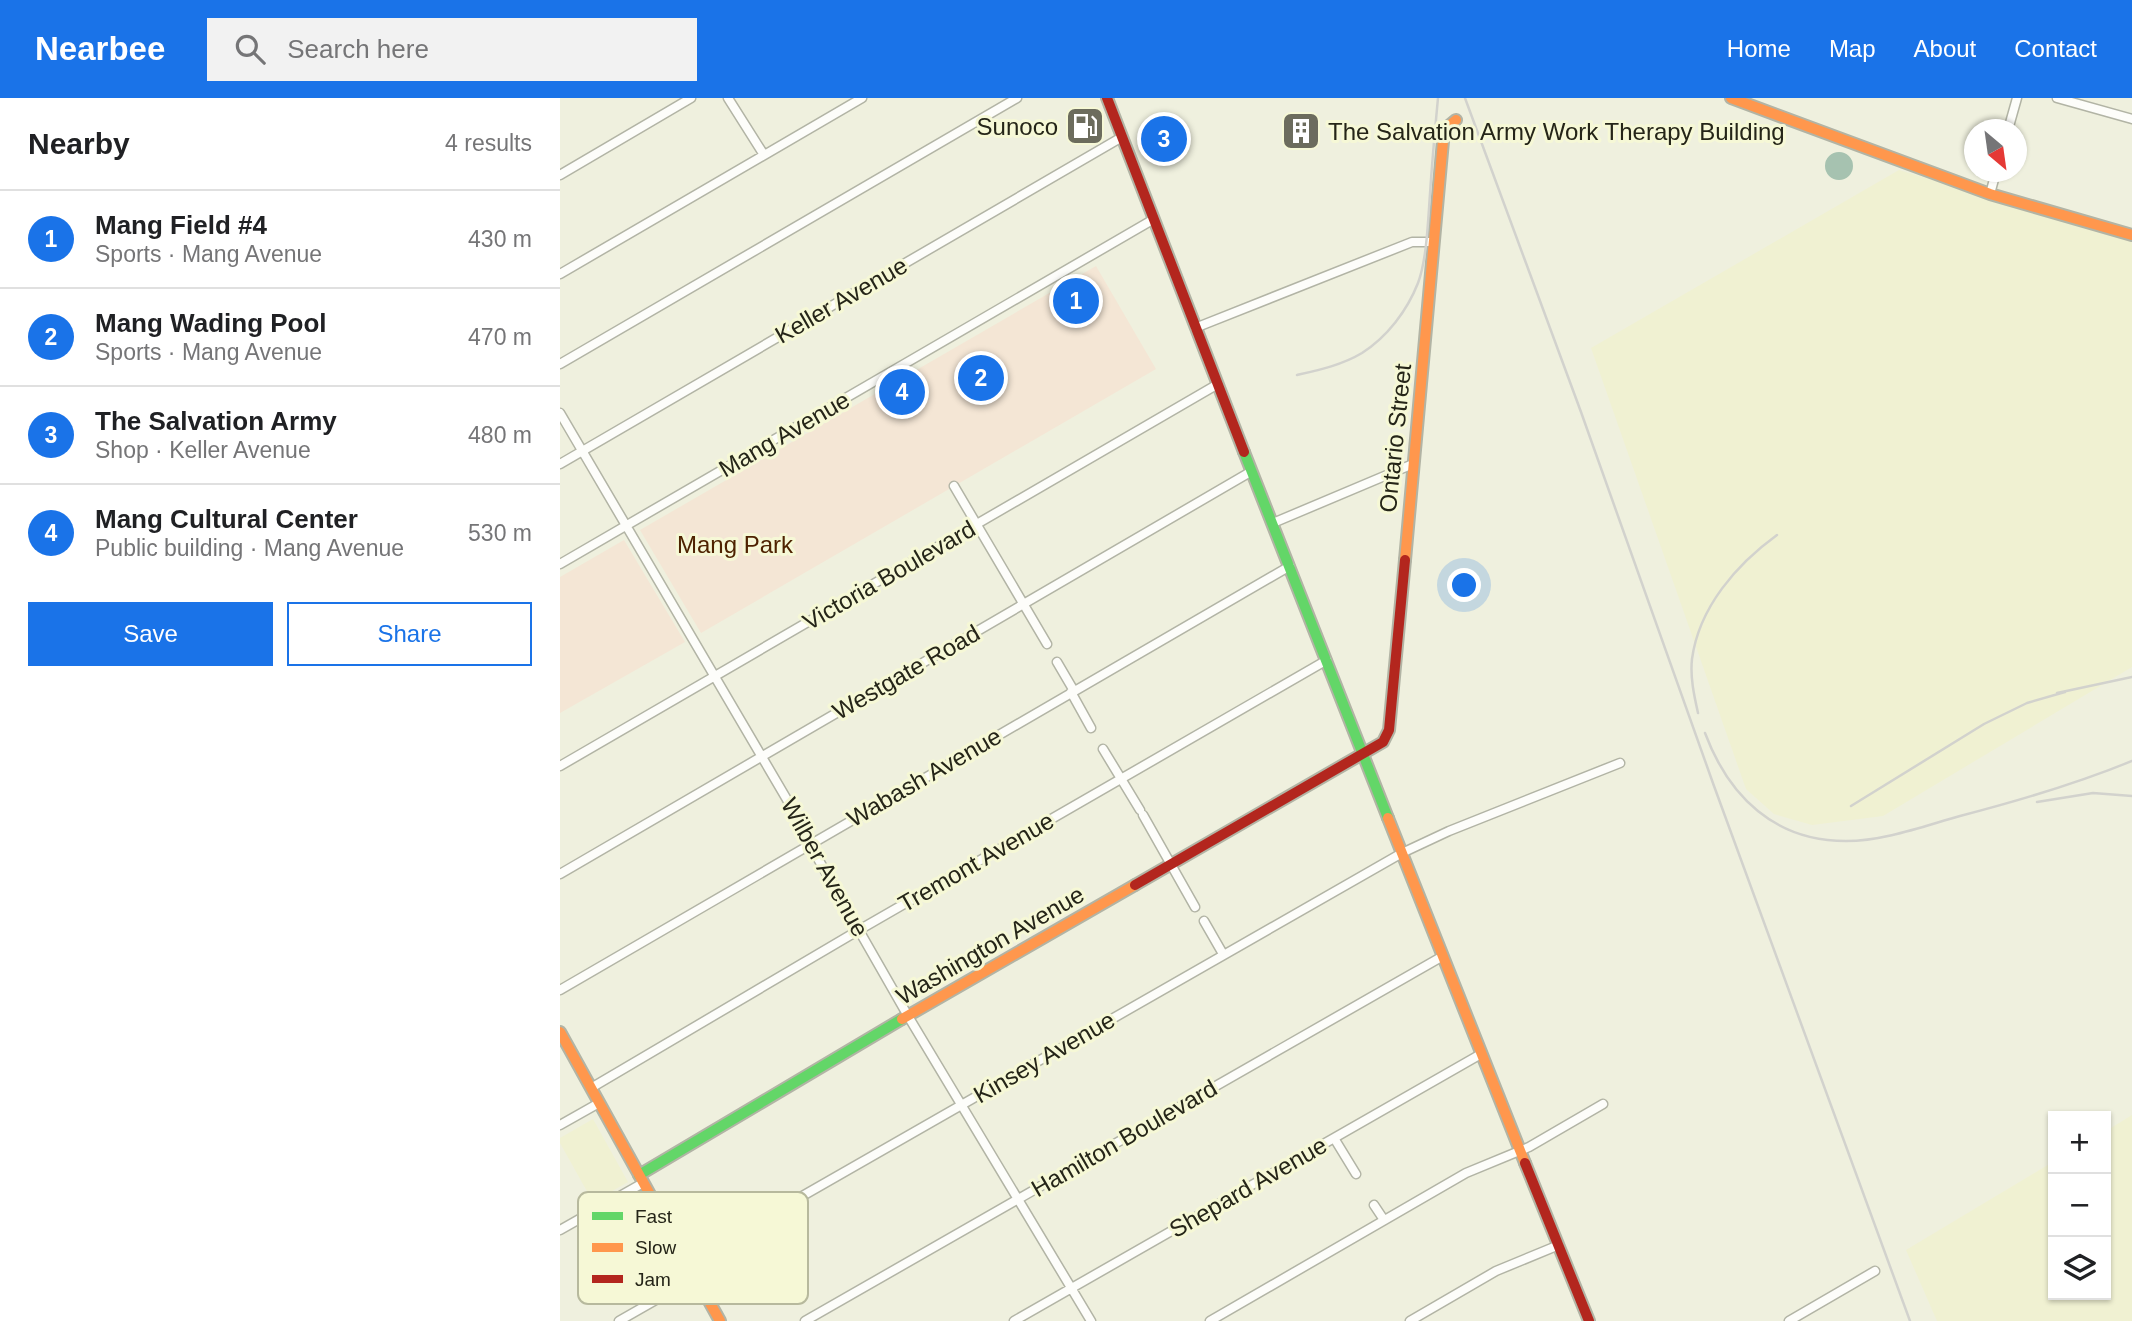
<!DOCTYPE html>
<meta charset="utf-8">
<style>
body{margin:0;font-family:Arial,sans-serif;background:#f2f2f2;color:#202124}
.controls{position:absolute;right:21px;bottom:21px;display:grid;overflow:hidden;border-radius:0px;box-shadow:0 2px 5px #0004}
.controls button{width:63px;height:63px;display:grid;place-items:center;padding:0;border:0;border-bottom:2px solid #e0e0e0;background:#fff;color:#202124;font:35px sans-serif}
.compass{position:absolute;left:1404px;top:21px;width:63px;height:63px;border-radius:50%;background:#fff;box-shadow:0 2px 5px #0004;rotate:151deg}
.you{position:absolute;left:905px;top:488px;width:24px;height:24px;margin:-18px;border:5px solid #fff;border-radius:50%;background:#1a73e8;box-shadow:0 0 0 10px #1a73e833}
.badge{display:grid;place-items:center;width:46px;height:46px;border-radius:50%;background:#1a73e8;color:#fff;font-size:23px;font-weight:700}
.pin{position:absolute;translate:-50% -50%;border:4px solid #fff;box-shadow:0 2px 7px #0006}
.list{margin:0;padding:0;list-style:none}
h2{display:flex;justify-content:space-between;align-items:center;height:91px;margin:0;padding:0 28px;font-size:30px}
h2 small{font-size:23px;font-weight:400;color:#757577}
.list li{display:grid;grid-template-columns:46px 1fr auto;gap:21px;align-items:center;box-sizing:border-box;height:98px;padding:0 28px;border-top:2px solid #e0e0e0}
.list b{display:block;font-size:26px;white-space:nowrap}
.list p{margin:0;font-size:23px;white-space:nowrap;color:#757577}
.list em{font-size:23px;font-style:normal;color:#757577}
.actions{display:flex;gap:14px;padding:21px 28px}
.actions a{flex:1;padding:16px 0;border:2px solid #1a73e8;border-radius:0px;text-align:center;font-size:24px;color:#1a73e8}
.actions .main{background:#1a73e8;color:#fff}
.icon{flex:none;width:38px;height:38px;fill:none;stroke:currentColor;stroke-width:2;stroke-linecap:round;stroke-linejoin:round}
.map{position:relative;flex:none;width:1572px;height:1223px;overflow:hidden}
header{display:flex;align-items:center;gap:42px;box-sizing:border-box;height:98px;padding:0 35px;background:#1a73e8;color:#fff}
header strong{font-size:33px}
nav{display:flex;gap:38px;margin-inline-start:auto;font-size:24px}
.search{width:490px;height:63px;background:#f2f2f2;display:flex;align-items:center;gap:18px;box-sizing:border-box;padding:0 24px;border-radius:0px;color:#757577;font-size:26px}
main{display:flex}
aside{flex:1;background:#fff}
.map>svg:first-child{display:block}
</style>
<header>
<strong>Nearbee</strong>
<div class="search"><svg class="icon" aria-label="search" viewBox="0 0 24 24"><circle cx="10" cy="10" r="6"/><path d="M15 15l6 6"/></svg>Search here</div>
<nav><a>Home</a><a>Map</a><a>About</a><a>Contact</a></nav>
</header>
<main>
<aside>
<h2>Nearby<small>4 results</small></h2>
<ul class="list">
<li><span class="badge">1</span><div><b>Mang Field #4</b><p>Sports · Mang Avenue</p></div><em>430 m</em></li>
<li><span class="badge">2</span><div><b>Mang Wading Pool</b><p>Sports · Mang Avenue</p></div><em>470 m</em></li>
<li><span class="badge">3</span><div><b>The Salvation Army</b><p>Shop · Keller Avenue</p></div><em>480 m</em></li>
<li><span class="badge">4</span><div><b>Mang Cultural Center</b><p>Public building · Mang Avenue</p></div><em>530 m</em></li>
</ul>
<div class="actions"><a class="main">Save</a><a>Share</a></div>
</aside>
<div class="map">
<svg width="1572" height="1223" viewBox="0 0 1572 1223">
<rect width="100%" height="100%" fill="#eff0de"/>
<path fill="#f0f1d2" d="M1339,72L1572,142V569L1323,718L1252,727L1214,716L1186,691L1031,250Z
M1572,1017V1223H1377L1346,1152L1493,1064V1197H1546V1033Z
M33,1021L68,1084L33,1104L0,1045V1040Z"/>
<path fill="#f4e6d5" d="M536,168L596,271L141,535L80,432Z
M64,442L125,544L0,615V479Z"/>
<path fill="#a6c2b0" d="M1265 68a14 14 0 1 1 28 0a14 14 0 1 1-28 0Z
M419,260L437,291L422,299L404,269Z"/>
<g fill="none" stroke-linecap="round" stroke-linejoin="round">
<defs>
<path id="street" d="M168,0L204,57
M1497,0L1572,21
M1448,32L1457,0
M0,77L131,0
M1430,96L1436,74
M0,176L302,0
M635,230L852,144H874
M0,266L457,0
M0,315L246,734L253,752L348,918L531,1223
M0,366L562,39
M394,388L487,546
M713,425L853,366
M0,466L594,121
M497,564L514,593
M511,594L531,630
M543,651L580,712
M0,668L658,286
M583,717L635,809
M0,776L692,373
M644,823L663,856
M0,892L730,468
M31,990L299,832L767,562
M0,1027L39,1005
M774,1040L796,1076
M814,1107L824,1122
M0,1132L83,1085
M127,1164L842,755L889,733L1060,665
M59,1223L136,1179
M245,1223L883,858
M454,1223L921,956
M650,1223L906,1075L969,1049L1043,1006
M850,1223L936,1173L999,1147
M1229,1223L1315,1173"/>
<path id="fast" d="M684,354L828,720
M79,1077L342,921"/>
<path id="slow" d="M1171,0L1430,96L1572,137
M845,462L884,32L896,22
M828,720L965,1065
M342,921L575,787
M0,934L160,1223"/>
<path id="jam" d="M547,0L684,354
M575,787L823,644L829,632L845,462
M965,1065L1029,1223"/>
</defs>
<use href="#street" stroke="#b2b4a5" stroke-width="11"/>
<use href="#fast" stroke="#b2b4a5" stroke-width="14"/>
<use href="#slow" stroke="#b2b4a5" stroke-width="14"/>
<use href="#jam" stroke="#b2b4a5" stroke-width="14"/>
<use href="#street" stroke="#fdfdfa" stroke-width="8"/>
<use href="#fast" stroke="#63d668" stroke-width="10"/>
<use href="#slow" stroke="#ff974d" stroke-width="10"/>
<use href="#jam" stroke="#b3261e" stroke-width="10"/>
<path stroke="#d2d2cd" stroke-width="2.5" d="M905,0L1021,314L1154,688L1350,1223
M737,277C759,272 782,267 802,255C827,239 847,213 858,185C867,161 868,122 870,96C872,64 875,32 878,0
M1497,595L1572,579
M1138,615C1134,597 1130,579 1132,561C1139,509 1177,466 1217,437
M1145,635C1169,699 1215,743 1286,743C1324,743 1364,728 1400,718C1458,703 1516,686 1572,663
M1477,704L1533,695L1572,698
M1291,708L1424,626L1467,605L1505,594"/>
</g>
<defs>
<symbol id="fuel-square" viewBox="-11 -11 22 22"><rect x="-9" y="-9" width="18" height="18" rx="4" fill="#6c6c5d" stroke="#f6f8d6"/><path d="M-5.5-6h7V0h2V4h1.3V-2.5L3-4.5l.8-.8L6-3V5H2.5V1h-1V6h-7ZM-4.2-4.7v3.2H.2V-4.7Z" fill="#fff"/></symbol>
<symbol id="building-square" viewBox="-11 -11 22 22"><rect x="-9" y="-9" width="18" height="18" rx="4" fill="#6c6c5d" stroke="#f6f8d6"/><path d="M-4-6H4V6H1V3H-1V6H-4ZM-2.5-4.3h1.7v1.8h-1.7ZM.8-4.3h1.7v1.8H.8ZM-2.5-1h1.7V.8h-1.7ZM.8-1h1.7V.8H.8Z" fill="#fff"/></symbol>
</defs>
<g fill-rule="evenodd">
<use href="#fuel-square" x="503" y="6" width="44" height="44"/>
<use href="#building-square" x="719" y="11" width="44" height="44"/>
</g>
<g text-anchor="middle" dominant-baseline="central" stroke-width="6" stroke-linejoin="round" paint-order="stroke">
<g font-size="24" fill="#252518" stroke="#f6f8d6" text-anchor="end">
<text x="498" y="28">Sunoco</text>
<text x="768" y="33" text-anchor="start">The Salvation Army Work Therapy Building</text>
</g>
<g font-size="24" fill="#252518" stroke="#f6f8d6">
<text transform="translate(281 202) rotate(-30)">Keller Avenue</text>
<text transform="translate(224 336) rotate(-30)">Mang Avenue</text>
<text transform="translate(835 340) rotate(-84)">Ontario Street</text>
<text transform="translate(329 477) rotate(-30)">Victoria Boulevard</text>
<text transform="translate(346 574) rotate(-30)">Westgate Road</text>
<text transform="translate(364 679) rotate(-30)">Wabash Avenue</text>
<text transform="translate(416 764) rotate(-30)">Tremont Avenue</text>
<text transform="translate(265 769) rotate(61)">Wilber Avenue</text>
<text transform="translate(430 847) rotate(-30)">Washington Avenue</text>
<text transform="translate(484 959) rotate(-30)">Kinsey Avenue</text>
<text transform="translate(564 1040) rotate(-30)">Hamilton Boulevard</text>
<text transform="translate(688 1089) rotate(-30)">Shepard Avenue</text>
</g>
<g font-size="24" fill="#4e2200" stroke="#f6f8d6">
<text x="175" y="446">Mang Park</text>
</g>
</g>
<rect x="18" y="1094" width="230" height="112" rx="10" fill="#f6f8d6" stroke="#b7b99d" stroke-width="2"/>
<rect x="32" y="1114" width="31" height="8" fill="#63d668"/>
<rect x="32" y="1145" width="31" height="9" fill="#ff974d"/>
<rect x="32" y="1177" width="31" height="8" fill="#b3261e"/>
<g font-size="19" fill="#252518">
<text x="75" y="1125">Fast</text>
<text x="75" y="1156">Slow</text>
<text x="75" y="1188">Jam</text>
</g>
</svg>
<div class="controls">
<button>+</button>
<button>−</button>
<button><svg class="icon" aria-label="layers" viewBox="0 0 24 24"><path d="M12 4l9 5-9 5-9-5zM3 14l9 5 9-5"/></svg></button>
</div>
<svg class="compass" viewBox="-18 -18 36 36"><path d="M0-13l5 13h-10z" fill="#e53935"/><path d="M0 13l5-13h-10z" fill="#757577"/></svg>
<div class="you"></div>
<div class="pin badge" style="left:516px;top:203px">1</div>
<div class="pin badge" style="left:421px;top:280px">2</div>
<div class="pin badge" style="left:604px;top:41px">3</div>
<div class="pin badge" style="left:342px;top:294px">4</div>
</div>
</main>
